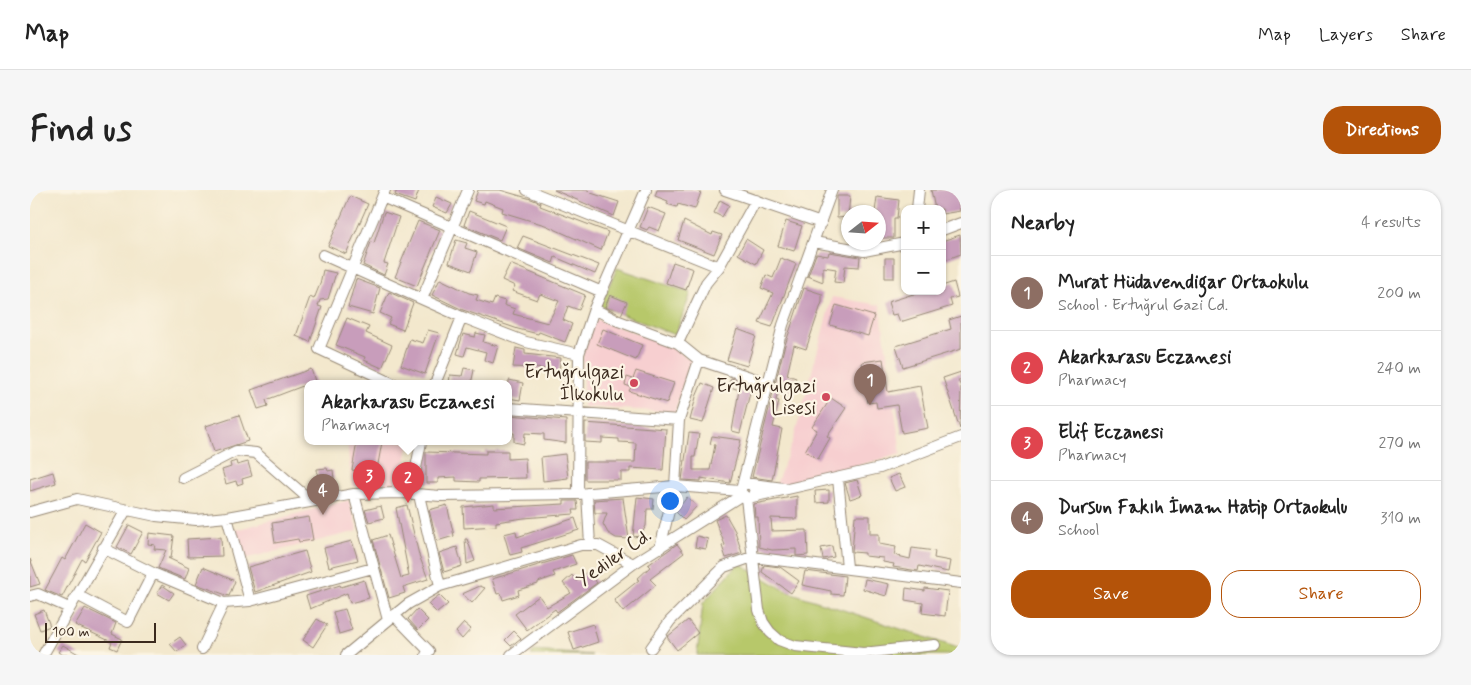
<!DOCTYPE html>
<meta charset="utf-8">
<style>
body{margin:0;font-family:Mynerve,sans-serif;background:#f6f6f6;color:#222}
.controls{position:absolute;right:15px;top:15px;display:grid;overflow:hidden;border-radius:10px;box-shadow:0 1px 4px #0004}
.controls button{width:45px;height:45px;display:grid;place-items:center;padding:0;border:0;border-bottom:1px solid #e0e0e0;background:#fff;color:#222;font:25px sans-serif}
.compass{position:absolute;left:811px;top:15px;width:45px;height:45px;border-radius:50%;background:#fff;box-shadow:0 1px 4px #0004;rotate:73deg}
.scale{position:absolute;left:15px;bottom:12px;width:111px;box-sizing:border-box;padding-left:5px;border:2px solid #3b2a1e;border-top:0;font-size:14px;line-height:18px;white-space:nowrap;color:#3b2a1e;-webkit-text-stroke:4px #fcf5e5;paint-order:stroke}
.you{position:absolute;left:639px;top:310px;width:18px;height:18px;margin:-12px;border:4px solid #fff;border-radius:50%;background:#1a73e8;box-shadow:0 0 0 8px #1a73e833}
.badge{display:grid;place-items:center;width:32px;height:32px;border-radius:50%;background:#b45309;color:#fff;font-size:16px;font-weight:700}
.pin{position:absolute;translate:-50% -41px;filter:drop-shadow(0 1px 2px #0008)}
.pin::after{content:'';position:absolute;top:26px;width:18px;height:15px;background:inherit;clip-path:polygon(0 0,100% 0,50% 100%)}
.popup{position:absolute;left:274px;top:190px;width:208px;height:65px;box-sizing:border-box;display:grid;place-content:center;border-radius:10px;background:#fff;filter:drop-shadow(0 1px 4px #0005);font-size:16px;white-space:nowrap;color:#767676}
.popup b{font-size:19px;color:#222}
.popup::after{content:'';position:absolute;left:50%;top:100%;margin-left:-10px;border:10px solid transparent;border-top-color:#fff}
.list{margin:0;padding:0;list-style:none}
h2{display:flex;justify-content:space-between;align-items:center;height:65px;margin:0;padding:0 20px;font-size:21px}
h2 small{font-size:16px;font-weight:400;color:#767676}
.list li{display:grid;grid-template-columns:32px 1fr auto;gap:15px;align-items:center;box-sizing:border-box;height:75px;padding:0 20px;border-top:1px solid #e0e0e0}
.list b{display:block;font-size:19px;white-space:nowrap}
.list p{margin:0;font-size:16px;white-space:nowrap;color:#767676}
.list em{font-size:16px;font-style:normal;color:#767676}
.actions{display:flex;gap:10px;padding:15px 20px}
.actions a{flex:1;padding:11px 0;border:1px solid #b45309;border-radius:20px;text-align:center;font-size:18px;color:#b45309}
.actions .main{background:#b45309;color:#fff}
.map{position:relative;flex:none;width:931px;height:465px;overflow:hidden;border-radius:20px}
header{display:flex;align-items:center;gap:30px;box-sizing:border-box;height:70px;padding:0 25px;background:#fff;border-bottom:1px solid #e0e0e0}
header strong{font-size:24px}
nav{display:flex;gap:28px;margin-inline-start:auto;font-size:18px}
.intro{display:flex;align-items:center;justify-content:space-between;box-sizing:border-box;height:120px;padding:0 30px}
h1{margin:0;font-size:35px}
.button{padding:12px 22px;border-radius:20px;background:#b45309;color:#fff;font-size:18px;font-weight:700}
main{display:flex;gap:30px;padding:0 30px}
aside{flex:1;background:#fff;border-radius:20px;box-shadow:0 1px 4px #0004}
.map>svg:first-child{display:block}
</style>
<header>
<strong>Map</strong>
<nav><a>Map</a><a>Layers</a><a>Share</a></nav>
</header>
<div class="intro"><h1>Find us</h1><a class="button">Directions</a></div>
<main>
<div class="map">
<svg width="931" height="465" viewBox="0 0 931 465">
<rect width="100%" height="100%" fill="#fcf5e5"/>
<filter id="ink" filterUnits="userSpaceOnUse"><feTurbulence type="fractalNoise" baseFrequency=".02" numOctaves="2"/><feDisplacementMap in="SourceGraphic" scale="10" xChannelSelector="R" yChannelSelector="G"/><feConvolveMatrix kernelMatrix="1 2 1 2 8 2 1 2 1" color-interpolation-filters="sRGB"/></filter>
<filter id="wash" filterUnits="userSpaceOnUse"><feTurbulence type="fractalNoise" baseFrequency=".0096" numOctaves="4" result="noise"/><feDisplacementMap in="SourceGraphic" scale="20" xChannelSelector="R" yChannelSelector="G"/><feGaussianBlur stdDeviation="1.12" result="paint"/><feColorMatrix in="noise" values="0 0 0 0 0 0 0 0 0 0 0 0 0 0 0 0 0 1.4 0 .05"/><feComposite in="paint" operator="in"/></filter>
<g filter="url(#wash)">
<rect width="100%" height="100%" fill="#f3e8cd"/>
<path fill="#f7cfd0" d="M802,107L850,115L871,264L745,297L764,248Z
M565,129L633,152L661,170L645,222L553,217V160Z
M317,252H379L371,294L322,296Z
M319,310L328,341L214,369L205,340Z"/>
<path fill="#b7c86b" stroke="#797944" d="M587,78L661,103L645,145L570,116Z
M709,373L756,401L931,459V465H667L673,413Z
M504,461L562,465H501Z"/>
<g id="blocks">
<path fill="#c89dbb" d="M367,0H389L385,12L365,5Z
M448,0H470L501,9L511,13L510,16L578,42L571,60L515,35L472,22L473,18L455,11L454,14L444,11Z
M524,0H558L561,3L589,12L584,26Z
M627,0H664L671,2L665,19L648,14L647,17L637,14L638,11L625,6Z
M901,0H926L930,21L912,24V19H905Z
M320,6L338,14L316,64L298,56Z
M807,6H820L818,27L807,28Z
M406,7L422,14L417,23L402,17Z
M847,7L869,10L867,28H864V48H848V22H845Z
M690,10L699,15L692,27L684,23Z
M618,17L636,24L629,41L619,37L617,40L610,37Z
M439,21L476,36L470,50L434,35Z
M354,22L369,27L354,73L358,74L354,85L333,75L341,52L344,53Z
M388,31L410,40L387,96L365,87Z
M654,31L682,45L683,42L692,45L684,64L648,50Z
M756,31L772,36L764,61L748,56Z
M930,45L931,64L912,71V51Z
M493,46L569,75L565,84L525,67L523,73L487,58Z
M716,49L733,60L726,74L708,64Z
M426,50L437,53L435,58L447,62L441,81L419,73Z
M799,62L830,67L829,77L815,76L813,93L804,92L806,79L793,77V92L778,86L786,64L798,66Z
M751,68L766,74L742,137L729,133L743,103L731,98L736,85L743,88Z
M855,68H864V88H855Z
M643,72L663,79L656,100L636,93Z
M480,74L555,105L549,120L538,116L533,130L542,134L535,152L509,142L508,144L488,139L433,120L402,105L410,89L439,103L448,105L446,110L462,115L465,108L475,111L474,115L485,119L483,124L518,133L529,111L510,104L507,110L482,101L485,96L472,90Z
M293,80L306,83L298,109L290,110L288,116L292,117L280,152L266,146L280,107L284,109L290,94Z
M326,89L350,98L343,124L318,117Z
M924,92L928,107L920,109L922,116L870,132L867,124L862,125L858,112L893,101H912V96Z
M774,98L792,104V112L776,159L764,155L757,185L766,188L762,201L749,197L746,210L749,211L743,237L752,239L742,290L722,287L754,158Z
M359,102L383,113L373,140L358,134L361,128L350,123Z
M580,105L597,112L591,125L575,117Z
M806,115L844,126L838,146L800,135Z
M931,126V159L873,177L866,156L921,139L919,130Z
M317,128L339,137L336,143L362,155L352,178L334,170L335,167L306,155Z
M573,139L612,155L606,170L567,154Z
M707,139L726,146L717,176L697,170Z
M398,140L409,143L395,184L371,175L380,149L393,153Z
M446,143L455,145L453,152L468,156L463,173L454,170L456,162L437,157L434,166L427,164L433,144L445,147Z
M486,158L495,160V164L531,168L528,186L518,185L519,179L483,177Z
M853,169L858,202L890,196L898,238L872,243L867,215L847,218L846,212L838,213L832,172Z
M434,178L444,180L441,194H419L420,185L432,186Z
M281,179L286,194H278L236,210L238,216L228,219L221,200Z
M606,181L644,193L637,213L599,201L601,197L595,195L597,187L603,189Z
M931,182V190H928L931,197L930,239L913,188Z
M701,188L722,195L710,243L702,241L709,200L698,196Z
M479,190L493,193L490,210L478,208Z
M672,193L684,198L673,233L660,230L666,207Z
M801,208L816,218L797,246L800,248L788,269L775,261L787,240L782,237Z
M209,225L218,251L184,262L176,236Z
M478,225L536,230V253L514,250V244L495,243L494,254L484,252V243H478Z
M555,233L636,239L633,280L600,278V282H591V290H555V272H605L606,253L589,252V249L572,248V253L555,252Z
M659,243L669,244L665,267H663V280H680L685,255L680,254L682,246L711,250L700,293L671,288V291L652,290Z
M327,252H352L346,285L322,280Z
M456,261H478V269L495,268L496,288L449,289V292L426,291V287L408,288V293H396V262L456,264Z
M535,264L538,288L513,291L511,267Z
M206,271L207,275L218,272L222,286L212,289L213,293L207,295L206,291L196,294L192,280L201,277L200,273Z
M297,278L298,281L303,280L304,289L288,291L287,279Z
M23,282L26,293L0,301V289Z
M869,284L875,297L865,301L859,288Z
M827,290L832,305L820,309L815,293Z
M799,300V312L786,313L785,301Z
M767,306V329L741,328L742,341L777,340L778,365L766,366V359L742,360L729,357L728,327H725L724,314Z
M607,307L624,309L623,319H617L616,336L610,346L603,347Z
M657,307L667,316L654,330L646,322Z
M593,308L599,349L586,348L578,343L573,334L577,323H565L564,310Z
M534,311H547L548,320H543L544,324L494,328L466,332V336L434,338L433,317L464,314V318L534,314Z
M377,315L389,365L398,389L373,397L375,403L359,408L343,350L358,345L371,388L379,386L366,318Z
M417,315L424,346L407,351L399,320Z
M351,316L354,328L339,332L335,320Z
M696,325L705,341L712,363L696,368L692,356L695,355L685,330Z
M825,326H840V344H849V354L866,357L864,365L880,369L882,358L905,361L904,368L920,371L918,382L889,376L888,381L863,377L864,374L853,372V368L835,366V363L822,362Z
M279,327L283,350L269,352L268,349L245,353L242,333Z
M545,328L549,340L491,358L492,362L480,365L474,344L486,341L487,347Z
M55,333L71,342L55,371L52,369L32,407L15,400L32,368L35,370Z
M99,335L113,342L101,364L87,357Z
M119,343L144,346L141,368H138L159,378L155,389L128,378L136,360L124,359L125,355L118,354Z
M667,346L678,349L676,359L665,357Z
M191,347L192,366L158,367L157,349Z
M435,349H437L445,371L437,374Z
M322,351L328,370L299,377L294,358Z
M647,354L654,363L620,389L626,395L593,422L584,410L609,390L607,389L620,377L618,375Z
M802,356L804,367L793,369L791,358Z
M427,357L432,376L414,382L409,363Z
M275,361L281,382L225,402L218,377Z
M542,365L546,374L523,382L525,386L508,392V394L488,400L489,405L473,410L471,403L467,404L462,389Z
M0,369L10,394L0,397Z
M734,375L750,377L769,391L761,403L732,382Z
M173,377L205,391L199,406L166,394Z
M558,381L567,393L527,422L525,419L497,440L485,424L509,406L517,417L541,403L533,393L542,385L546,391Z
M775,381L815,386L813,405L801,404V401L772,395Z
M835,389L859,394L856,406L833,399Z
M334,390L339,408L320,413L317,403L280,419L276,406L310,395L311,397Z
M132,395L144,403L139,410L127,403Z
M450,396L455,398L442,413L432,404Z
M876,398L895,401V398L918,401L915,426L892,423L893,413L875,410Z
M409,405L418,414L407,423L398,414Z
M55,418L86,433L82,444L92,449L87,460L80,457L82,452L45,435Z
M315,419L322,440L309,444L303,422Z
M387,419L398,430L388,440L378,429Z
M14,420L20,436L10,440L4,424Z
M287,429L297,435L283,457L273,450Z
M658,430L668,443L647,460L637,447Z
M434,433L441,439L432,449L426,442Z
M563,434L568,452L544,460L538,442Z
M484,441L491,448L481,456L475,450Z
M150,447L156,455L147,462L140,454Z
M33,455L50,465H33L28,462Z"/>
</g>
</g>
<g filter="url(#ink)">
<use href="#blocks" fill-opacity="0" stroke="#978976" stroke-width="1"/>
<g fill="none" stroke-linecap="round" stroke-linejoin="round">
<defs>
<path id="minor" d="M355,0L289,159L364,194
M497,0L689,77
M695,0L791,33
M352,7L572,102
M887,19L889,0
M912,40L931,33
M784,52L834,61L875,53
M293,65L432,127L496,152L549,164
M392,109L438,0
M564,119L586,130L648,153L669,170L738,193
M648,153L676,93L689,77L726,10
M405,194L432,127
M478,218L649,230
M153,288L206,261L226,263L280,310
M808,289L817,377
M722,294L754,298
M712,296L753,135L802,0
M557,303L560,355
M324,304L358,430
M381,304L391,252
M548,304L549,164L564,119L616,0
M389,305L410,396
M722,307L850,278L931,247
M716,308L722,307L725,301L722,294H713L710,301L716,308L729,420L733,432L740,442L749,450L765,456L833,463L905,455
M0,322L47,309L126,326L166,330L197,327L324,304L372,303L411,306L548,304L645,296L710,301
M197,327L220,411
M73,358L123,383L194,413L220,411L343,378
M630,358L645,296L649,230L669,170
M47,405L98,432L123,383
M0,406L8,404L39,418
M364,425L399,461L396,465
M621,458L640,431L694,377L722,367L931,393
M172,459L194,413
M13,465L96,320
M316,465L378,414L410,396L551,355H568L603,374
M481,465L603,374L712,305"/>
</defs>
<use href="#minor" stroke="#978976" stroke-width="12"/>
<use href="#minor" stroke="#fff" stroke-width="10"/>
</g>
</g>
<g fill="#d1495b" stroke="#fcf5e5" stroke-width="2">
<circle cx="604" cy="193" r="5"/>
<circle cx="796" cy="207" r="5"/>
</g>
<g text-anchor="middle" dominant-baseline="central" stroke-width="4.5" stroke-linejoin="round" paint-order="stroke">
<g font-size="19" fill="#3b2a1e" stroke="#fcf5e5" text-anchor="end">
<text x="594" y="182">Ertuğrulgazi<tspan x="594" dy="22">İlkokulu</tspan></text>
<text x="786" y="196">Ertuğrulgazi<tspan x="786" dy="22">Lisesi</tspan></text>
</g>
<g font-size="19" fill="#3b2a1e" stroke="#fcf5e5">
<text transform="translate(584 368) rotate(-35)">Yediler Cd.</text>
</g>
</g>
</svg>
<div class="controls">
<button>+</button>
<button>−</button>
</div>
<svg class="compass" viewBox="-18 -18 36 36"><path d="M0-13l5 13h-10z" fill="#e53935"/><path d="M0 13l5-13h-10z" fill="#767676"/></svg>
<div class="scale">100 m</div>
<div class="you"></div>
<div class="pin badge" style="left:840px;top:215px;background:#8d6e63">1</div>
<div class="pin badge" style="left:378px;top:313px;background:#e0444e">2</div>
<div class="popup"><b>Akarkarasu Eczanesi</b>Pharmacy</div>
<div class="pin badge" style="left:339px;top:311px;background:#e0444e">3</div>
<div class="pin badge" style="left:293px;top:325px;background:#8d6e63">4</div>
</div>
<aside>
<h2>Nearby<small>4 results</small></h2>
<ul class="list">
<li><span class="badge" style="background:#8d6e63">1</span><div><b>Murat Hüdavendigar Ortaokulu</b><p>School · Ertuğrul Gazi Cd.</p></div><em>200 m</em></li>
<li><span class="badge" style="background:#e0444e">2</span><div><b>Akarkarasu Eczanesi</b><p>Pharmacy</p></div><em>240 m</em></li>
<li><span class="badge" style="background:#e0444e">3</span><div><b>Elif Eczanesi</b><p>Pharmacy</p></div><em>270 m</em></li>
<li><span class="badge" style="background:#8d6e63">4</span><div><b>Dursun Fakıh İmam Hatip Ortaokulu</b><p>School</p></div><em>310 m</em></li>
</ul>
<div class="actions"><a class="main">Save</a><a>Share</a></div>
</aside>
</main>
